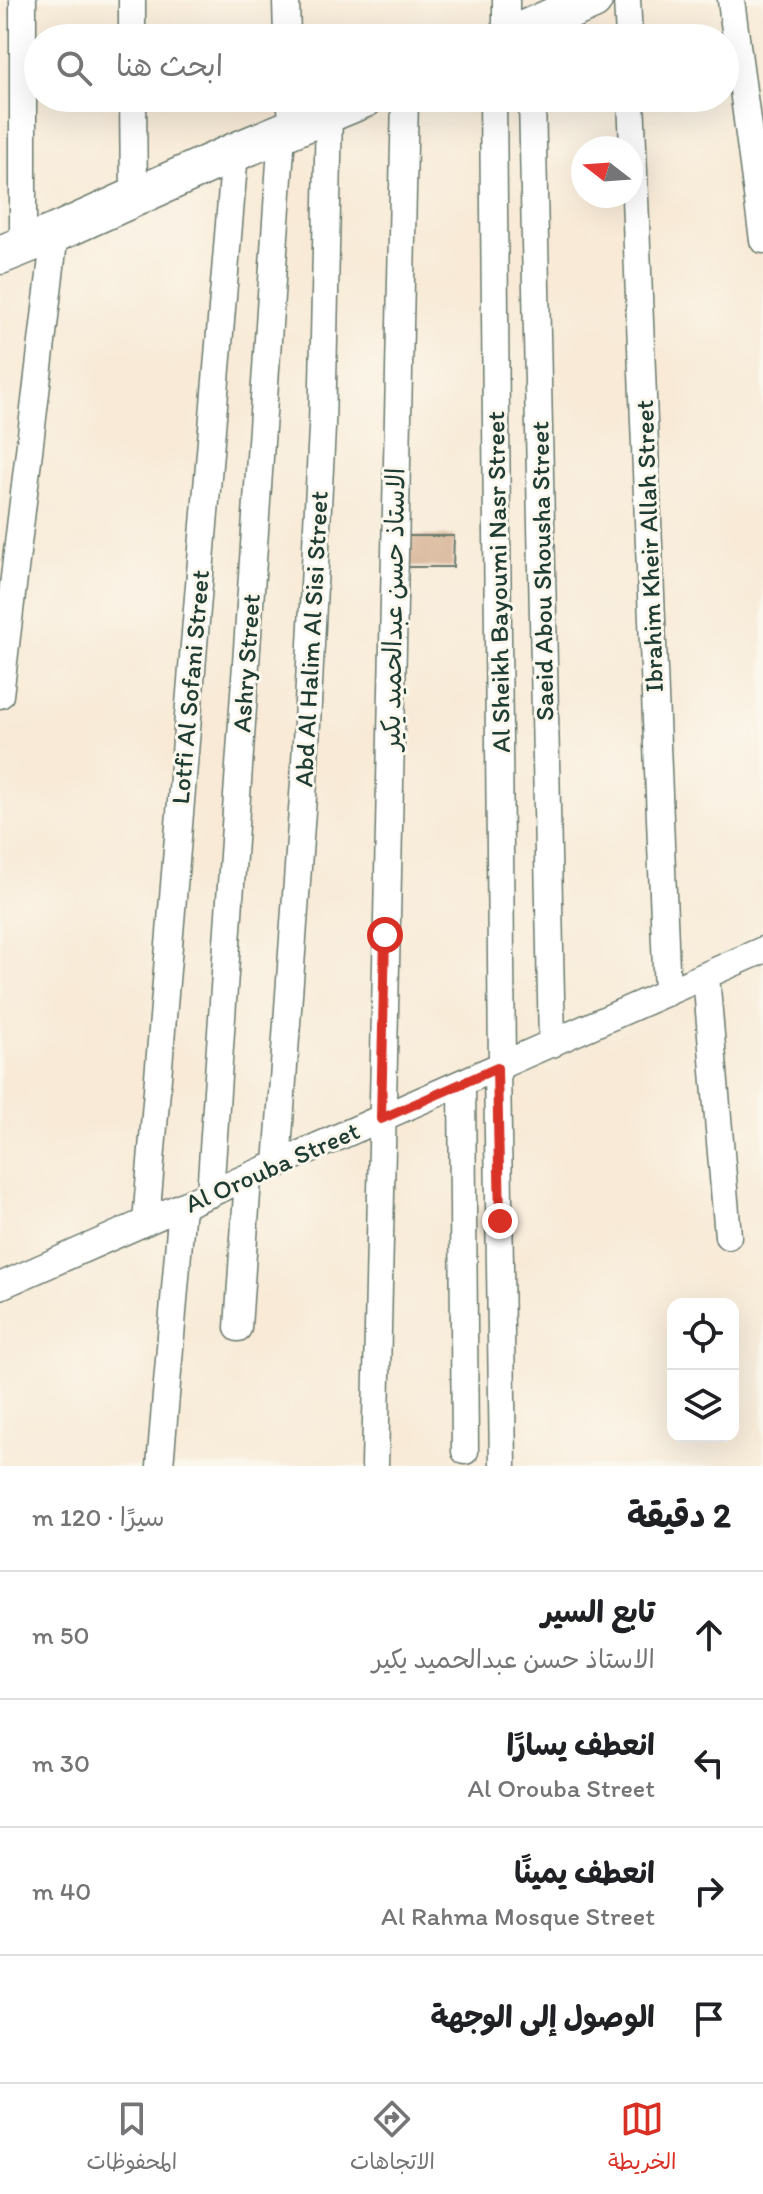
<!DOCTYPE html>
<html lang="ar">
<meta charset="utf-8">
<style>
body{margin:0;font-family:Itim,"Playpen Sans Arabic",sans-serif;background:#f6f6f6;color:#202124;direction:rtl}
.controls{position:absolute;right:24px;bottom:24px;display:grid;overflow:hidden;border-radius:16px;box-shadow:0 8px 32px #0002}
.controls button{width:72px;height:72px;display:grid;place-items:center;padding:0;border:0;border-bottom:2px solid #e0e0e0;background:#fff;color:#202124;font:40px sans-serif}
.compass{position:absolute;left:571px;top:136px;width:72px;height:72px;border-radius:50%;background:#fff;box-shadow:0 8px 32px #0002;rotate:287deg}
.stop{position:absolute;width:24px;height:24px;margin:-18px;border:6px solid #d93025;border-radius:50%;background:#fff}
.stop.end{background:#d93025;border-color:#fff;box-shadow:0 2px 8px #0008}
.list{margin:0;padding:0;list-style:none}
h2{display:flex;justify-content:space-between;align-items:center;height:104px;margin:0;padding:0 32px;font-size:34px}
h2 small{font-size:26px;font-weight:400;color:#757577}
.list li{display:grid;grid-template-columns:52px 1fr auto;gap:24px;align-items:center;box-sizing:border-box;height:128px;padding:0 32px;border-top:2px solid #e0e0e0}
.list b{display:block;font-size:30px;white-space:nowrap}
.list p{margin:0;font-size:26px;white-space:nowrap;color:#757577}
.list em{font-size:26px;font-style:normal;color:#757577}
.icon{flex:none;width:44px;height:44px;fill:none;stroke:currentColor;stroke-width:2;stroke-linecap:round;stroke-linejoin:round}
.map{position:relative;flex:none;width:763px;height:1466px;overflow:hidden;direction:ltr}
.search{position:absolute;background:#fff;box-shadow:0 8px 32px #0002;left:24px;right:24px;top:24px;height:88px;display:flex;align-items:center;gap:20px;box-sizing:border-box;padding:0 28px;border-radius:44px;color:#757577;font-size:30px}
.sheet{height:616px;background:#fff}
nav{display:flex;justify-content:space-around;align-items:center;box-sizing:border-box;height:112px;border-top:2px solid #e0e0e0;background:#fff;font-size:22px;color:#757577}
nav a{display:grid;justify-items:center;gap:4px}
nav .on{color:#d93025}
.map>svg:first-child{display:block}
</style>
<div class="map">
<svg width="763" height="1466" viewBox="0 0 763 1466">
<rect width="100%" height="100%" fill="#fbf7ec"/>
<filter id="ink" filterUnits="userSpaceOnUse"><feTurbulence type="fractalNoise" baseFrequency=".0125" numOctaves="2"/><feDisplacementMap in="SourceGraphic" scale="16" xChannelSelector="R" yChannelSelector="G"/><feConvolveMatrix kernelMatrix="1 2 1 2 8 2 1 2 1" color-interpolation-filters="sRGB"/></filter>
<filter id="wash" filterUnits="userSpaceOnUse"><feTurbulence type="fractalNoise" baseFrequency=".006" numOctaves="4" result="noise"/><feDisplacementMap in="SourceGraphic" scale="32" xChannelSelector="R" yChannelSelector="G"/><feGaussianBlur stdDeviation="1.8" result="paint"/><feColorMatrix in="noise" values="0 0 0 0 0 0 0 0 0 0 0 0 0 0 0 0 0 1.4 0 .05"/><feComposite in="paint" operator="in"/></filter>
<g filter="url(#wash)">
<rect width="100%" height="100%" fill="#f8ead7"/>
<g id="blocks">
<path fill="#d0a887" d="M394,536H454L453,567H394Z"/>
</g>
</g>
<g filter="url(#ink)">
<use href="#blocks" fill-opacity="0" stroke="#6b7a6d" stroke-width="2"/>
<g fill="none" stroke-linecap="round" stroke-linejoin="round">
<defs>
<path id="street" d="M132,0V38
M286,0L287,38
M627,0L629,38
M731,0L763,240
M506,37V0
M133,98L134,197
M290,98L293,128
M493,98L502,1066
M532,98L552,1044
M631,98L667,993
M23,246V0
M0,695L55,233
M706,976L728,1236
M497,1068L503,1466
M462,1083L465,1451
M277,1165L304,782L322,428L329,113
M210,1194L282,133
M146,1222L235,152
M0,1286L763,950
M238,1328L248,1178
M160,1466L182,1206
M375,1466L405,98"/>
<path id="secondary" d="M505,38L593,0
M0,255L55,233L235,152L365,98"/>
</defs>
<use href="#street" stroke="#6b7a6d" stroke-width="29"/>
<use href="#secondary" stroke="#6b7a6d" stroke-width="41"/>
<use href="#street" stroke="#fff" stroke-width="26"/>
<use href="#secondary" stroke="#fff" stroke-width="38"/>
</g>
</g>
<g fill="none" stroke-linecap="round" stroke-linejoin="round" filter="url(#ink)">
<path stroke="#d93025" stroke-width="10" d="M385,935L381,1119L497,1068L500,1221"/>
</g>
<g text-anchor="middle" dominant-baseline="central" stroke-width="6" stroke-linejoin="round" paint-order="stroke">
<g font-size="26" fill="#1f3d34" stroke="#fbf7ec">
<text transform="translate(649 546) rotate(-92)">Ibrahim Kheir Allah Street</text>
<text transform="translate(542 571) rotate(-91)">Saeid Abou Shousha Street</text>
<text transform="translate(498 582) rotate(-91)">Al Sheikh Bayoumi Nasr Street</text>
<text transform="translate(393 609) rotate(-89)">الاستاذ حسن عبدالحميد يكير</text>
<text transform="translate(311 639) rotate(-87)">Abd Al Halim Al Sisi Street</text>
<text transform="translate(246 663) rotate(-86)">Ashry Street</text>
<text transform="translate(190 687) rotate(-85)">Lotfi Al Sofani Street</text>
<text transform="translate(272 1167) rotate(-24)">Al Orouba Street</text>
</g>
</g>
</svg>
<div class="controls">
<button><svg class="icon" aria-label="locate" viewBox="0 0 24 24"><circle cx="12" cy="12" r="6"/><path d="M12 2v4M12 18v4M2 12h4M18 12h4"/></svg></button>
<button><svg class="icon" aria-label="layers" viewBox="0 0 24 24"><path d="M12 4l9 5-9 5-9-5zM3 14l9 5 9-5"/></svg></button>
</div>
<svg class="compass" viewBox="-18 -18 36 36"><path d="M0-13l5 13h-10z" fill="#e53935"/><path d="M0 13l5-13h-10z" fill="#757577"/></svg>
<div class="stop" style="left:385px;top:935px"></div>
<div class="stop end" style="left:500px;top:1221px"></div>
<div class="search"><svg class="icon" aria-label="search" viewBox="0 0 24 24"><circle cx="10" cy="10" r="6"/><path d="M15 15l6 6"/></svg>ابحث هنا</div>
</div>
<section class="sheet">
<h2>2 دقيقة<small>سيرًا · 120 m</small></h2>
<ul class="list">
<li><svg class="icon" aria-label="ahead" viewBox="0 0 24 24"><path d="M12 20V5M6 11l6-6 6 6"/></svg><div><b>تابع السير</b><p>الاستاذ حسن عبدالحميد يكير</p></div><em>50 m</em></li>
<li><svg class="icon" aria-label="left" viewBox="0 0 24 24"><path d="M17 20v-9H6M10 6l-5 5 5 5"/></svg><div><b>انعطف يسارًا</b><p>Al Orouba Street</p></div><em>30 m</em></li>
<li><svg class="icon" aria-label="right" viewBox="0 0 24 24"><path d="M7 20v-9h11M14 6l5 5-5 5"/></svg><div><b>انعطف يمينًا</b><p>Al Rahma Mosque Street</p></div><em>40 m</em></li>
<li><svg class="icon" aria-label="arrive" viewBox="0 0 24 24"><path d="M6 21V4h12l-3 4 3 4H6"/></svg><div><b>الوصول إلى الوجهة</b></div></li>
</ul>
</section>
<nav>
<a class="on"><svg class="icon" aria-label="map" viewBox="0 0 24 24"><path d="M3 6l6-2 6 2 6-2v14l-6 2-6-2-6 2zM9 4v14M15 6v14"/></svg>الخريطة</a>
<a><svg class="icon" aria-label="directions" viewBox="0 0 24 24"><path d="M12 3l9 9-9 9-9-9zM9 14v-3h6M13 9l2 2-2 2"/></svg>الاتجاهات</a>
<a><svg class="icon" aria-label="saved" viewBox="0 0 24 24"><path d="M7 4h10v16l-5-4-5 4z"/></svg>المحفوظات</a>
</nav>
